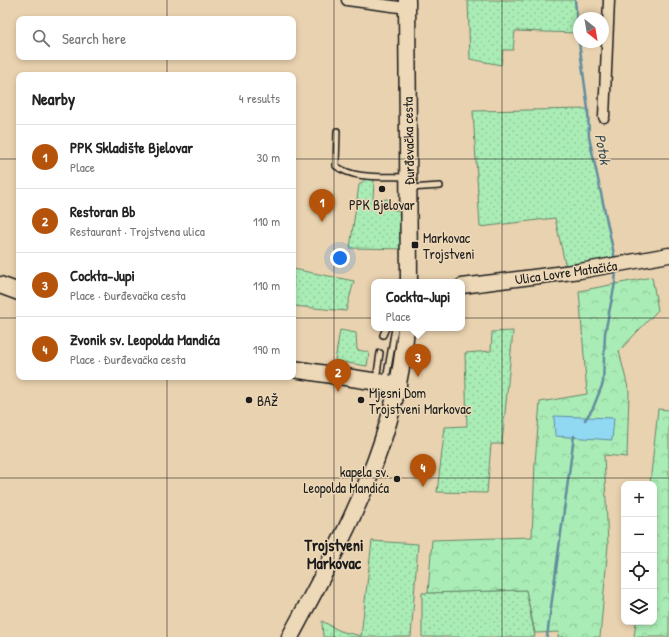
<!DOCTYPE html>
<meta charset="utf-8">
<style>
body{margin:0;font-family:"Patrick Hand",sans-serif;background:#f6f6f6;color:#222}
.controls{position:absolute;right:12px;bottom:12px;display:grid;overflow:hidden;border-radius:8px;box-shadow:0 2px 6px #0003}
.controls button{width:36px;height:36px;display:grid;place-items:center;padding:0;border:0;border-bottom:1px solid #e0e0e0;background:#fff;color:#222;font:20px sans-serif}
.compass{position:absolute;left:573px;top:12px;width:36px;height:36px;border-radius:50%;background:#fff;box-shadow:0 2px 6px #0003;rotate:149deg}
.you{position:absolute;left:340px;top:258px;width:14px;height:14px;margin:-10px;border:3px solid #fff;border-radius:50%;background:#1a73e8;box-shadow:0 0 0 6px #1a73e833}
.badge{display:grid;place-items:center;width:26px;height:26px;border-radius:50%;background:#b45309;color:#fff;font-size:13px;font-weight:700}
.pin{position:absolute;translate:-50% -33px;filter:drop-shadow(0 1px 2px #0008)}
.pin::after{content:'';position:absolute;top:21px;width:14px;height:12px;background:inherit;clip-path:polygon(0 0,100% 0,50% 100%)}
.popup{position:absolute;left:371px;top:279px;width:94px;height:52px;box-sizing:border-box;display:grid;place-content:center;border-radius:8px;background:#fff;filter:drop-shadow(0 1px 3px #0005);font-size:13px;white-space:nowrap;color:#767676}
.popup b{font-size:15px;color:#222}
.popup::after{content:'';position:absolute;left:50%;top:100%;margin-left:-8px;border:8px solid transparent;border-top-color:#fff}
.list{margin:0;padding:0;list-style:none}
h2{display:flex;justify-content:space-between;align-items:center;height:52px;margin:0;padding:0 16px;font-size:17px}
h2 small{font-size:13px;font-weight:400;color:#767676}
.list li{display:grid;grid-template-columns:26px 1fr auto;gap:12px;align-items:center;box-sizing:border-box;height:64px;padding:0 16px;border-top:1px solid #e0e0e0}
.list b{display:block;font-size:15px;white-space:nowrap}
.list p{margin:0;font-size:13px;white-space:nowrap;color:#767676}
.list em{font-size:13px;font-style:normal;color:#767676}
.icon{flex:none;width:22px;height:22px;fill:none;stroke:currentColor;stroke-width:2;stroke-linecap:round;stroke-linejoin:round}
.map{position:relative;flex:none;width:669px;height:637px;overflow:hidden}
.search{position:absolute;background:#fff;box-shadow:0 2px 6px #0003;left:16px;top:16px;width:280px;height:44px;display:flex;align-items:center;gap:10px;box-sizing:border-box;padding:0 14px;border-radius:8px;color:#767676;font-size:15px}
.panel{position:absolute;background:#fff;box-shadow:0 2px 6px #0003;left:16px;top:72px;width:280px;height:308px;border-radius:8px}
.map>svg:first-child{display:block}
</style>
<div class="map">
<svg width="669" height="637" viewBox="0 0 669 637">
<defs>
<pattern id="grass-dots" width="8" height="8" patternUnits="userSpaceOnUse"><rect width="8" height="8" fill="#aaecb5"/><path d="M2 2h.1M6 6h.1" fill="none" stroke="#92ca9b" stroke-width="1.8" stroke-linecap="round"/></pattern>
<pattern id="forest-crowns" width="20" height="18" patternUnits="userSpaceOnUse"><rect width="20" height="18" fill="#aaecb5"/><path d="M2 6a3 3 0 1 1 6 0M12 15a3 3 0 1 1 6 0" fill="none" stroke="#92ca9b"/></pattern>
</defs>
<rect width="100%" height="100%" fill="#e9d2af"/>
<filter id="ink" filterUnits="userSpaceOnUse"><feTurbulence type="fractalNoise" baseFrequency=".025" numOctaves="2"/><feDisplacementMap in="SourceGraphic" scale="8" xChannelSelector="R" yChannelSelector="G"/><feConvolveMatrix kernelMatrix="1 2 1 2 8 2 1 2 1" color-interpolation-filters="sRGB"/></filter>
<g filter="url(#ink)">
<path fill="url(#grass-dots)" stroke="#638468" d="M465,0H575L578,33L515,31L513,50H503L501,65L470,59L468,1Z
M588,109L589,137L615,259L567,273L555,218L480,227L473,111Z
M366,179H374L373,200L390,199V208L401,212L409,249L350,248L359,185Z
M293,269L354,281L346,311L293,306Z
M340,330L356,333L357,350L369,352L367,366L335,361Z
M513,331L502,444H491L487,493L437,492L445,427L467,426L465,353L491,351L492,332Z
M372,541L418,544L411,637H323L322,621L340,631L361,636Z
M526,590L535,637H422V593Z"/>
<path fill="url(#forest-crowns)" stroke="#638468" d="M652,277L658,310L619,351L629,392L627,457L604,455L608,545L600,637H558L559,632L535,633L526,590L428,593L432,540L532,537L535,463L540,402L587,394L579,291Z
M658,409L669,410V637H634L636,622H654V484H650Z"/>
<path fill="#91d8f3" stroke="#628d9d" d="M554,416L614,418L612,440L555,436Z"/>
<g fill="none" stroke-linecap="round" stroke-linejoin="round">
<path stroke="#628d9d" stroke-width="2.5" d="M575,0L579,40
M579,42L588,109L589,137L615,259
M585,420L593,408L603,383L605,333L615,283L616,270
M547,637L574,436"/>
<defs>
<path id="lane" d="M337,131L336,166C355,180 383,176 406,177
M410,188L440,186
M383,335L386,328
M376,380L380,353
M386,380L395,328"/>
<path id="street" d="M347,0L407,8
M604,117L609,0"/>
<path id="secondary" d="M462,286L580,271L669,255"/>
<path id="primary" d="M407,0L409,282
M0,285L19,292
M293,369L398,385
M290,637C343,538 397,443 406,328"/>
</defs>
<use href="#lane" stroke="#1c1c1c" stroke-width="8"/>
<use href="#street" stroke="#1c1c1c" stroke-width="13"/>
<use href="#secondary" stroke="#1c1c1c" stroke-width="17"/>
<use href="#primary" stroke="#1c1c1c" stroke-width="19"/>
<use href="#lane" stroke="#edd8b7" stroke-width="5"/>
<use href="#street" stroke="#edd8b7" stroke-width="10"/>
<use href="#secondary" stroke="#edd8b7" stroke-width="14"/>
<use href="#primary" stroke="#edd8b7" stroke-width="16"/>
</g>
</g>
<path fill="none" stroke="#1c1c1c" stroke-width="1" stroke-opacity="0.55" d="M167,0V19M334,0V637M502,0V637M167,57V75M0,159H19M293,159H669M0,318H19M293,318H669M167,377V637M0,478H669"/>
<g fill="#1c1c1c" stroke="#edd8b7" stroke-width="1.5">
<circle cx="382" cy="189" r="4"/>
<rect x="411" y="241" width="8" height="8" rx="2"/>
<circle cx="249" cy="400" r="4"/>
<circle cx="361" cy="400" r="4"/>
<circle cx="397" cy="479" r="4"/>
</g>
<g text-anchor="middle" dominant-baseline="central" stroke-width="3" stroke-linejoin="round" paint-order="stroke">
<g font-size="14" fill="#1c1c1c" stroke="#edd8b7">
<text transform="translate(408 141) rotate(-91)">Đurđevačka cesta</text>
<text transform="translate(566 272) rotate(-8)">Ulica Lovre Matačića</text>
</g>
<g font-size="14" fill="#1c1c1c" stroke="#edd8b7" text-anchor="start">
<text x="382" y="204" text-anchor="middle">PPK Bjelovar</text>
<text x="423" y="237">Markovac<tspan x="423" dy="16">Trojstveni</tspan></text>
<text x="369" y="392">Mjesni Dom<tspan x="369" dy="16">Trojstveni Markovac</tspan></text>
<text x="257" y="400">BAŽ</text>
<text x="389" y="471" text-anchor="end">kapela sv.<tspan x="389" dy="16">Leopolda Mandića</tspan></text>
</g>
<g font-size="15" font-style="italic" fill="#394b52" stroke="#edd8b7">
<text transform="translate(603 149) rotate(79)">Potok</text>
</g>
<g font-size="16" font-weight="bold" fill="#1c1c1c" stroke="#edd8b7">
<text x="334" y="545">Trojstveni<tspan x="334" dy="18">Markovac</tspan></text>
</g>
</g>
</svg>
<div class="controls">
<button>+</button>
<button>−</button>
<button><svg class="icon" aria-label="locate" viewBox="0 0 24 24"><circle cx="12" cy="12" r="6"/><path d="M12 2v4M12 18v4M2 12h4M18 12h4"/></svg></button>
<button><svg class="icon" aria-label="layers" viewBox="0 0 24 24"><path d="M12 4l9 5-9 5-9-5zM3 14l9 5 9-5"/></svg></button>
</div>
<svg class="compass" viewBox="-18 -18 36 36"><path d="M0-13l5 13h-10z" fill="#e53935"/><path d="M0 13l5-13h-10z" fill="#767676"/></svg>
<div class="you"></div>
<div class="pin badge" style="left:322px;top:222px">1</div>
<div class="pin badge" style="left:338px;top:392px">2</div>
<div class="pin badge" style="left:418px;top:377px">3</div>
<div class="popup"><b>Cockta-Jupi</b>Place</div>
<div class="pin badge" style="left:423px;top:487px">4</div>
<div class="search"><svg class="icon" aria-label="search" viewBox="0 0 24 24"><circle cx="10" cy="10" r="6"/><path d="M15 15l6 6"/></svg>Search here</div>
<section class="panel">
<h2>Nearby<small>4 results</small></h2>
<ul class="list">
<li><span class="badge">1</span><div><b>PPK Skladište Bjelovar</b><p>Place</p></div><em>30 m</em></li>
<li><span class="badge">2</span><div><b>Restoran Bb</b><p>Restaurant · Trojstvena ulica</p></div><em>110 m</em></li>
<li><span class="badge">3</span><div><b>Cockta-Jupi</b><p>Place · Đurđevačka cesta</p></div><em>110 m</em></li>
<li><span class="badge">4</span><div><b>Zvonik sv. Leopolda Mandića</b><p>Place · Đurđevačka cesta</p></div><em>190 m</em></li>
</ul>
</section>
</div>
